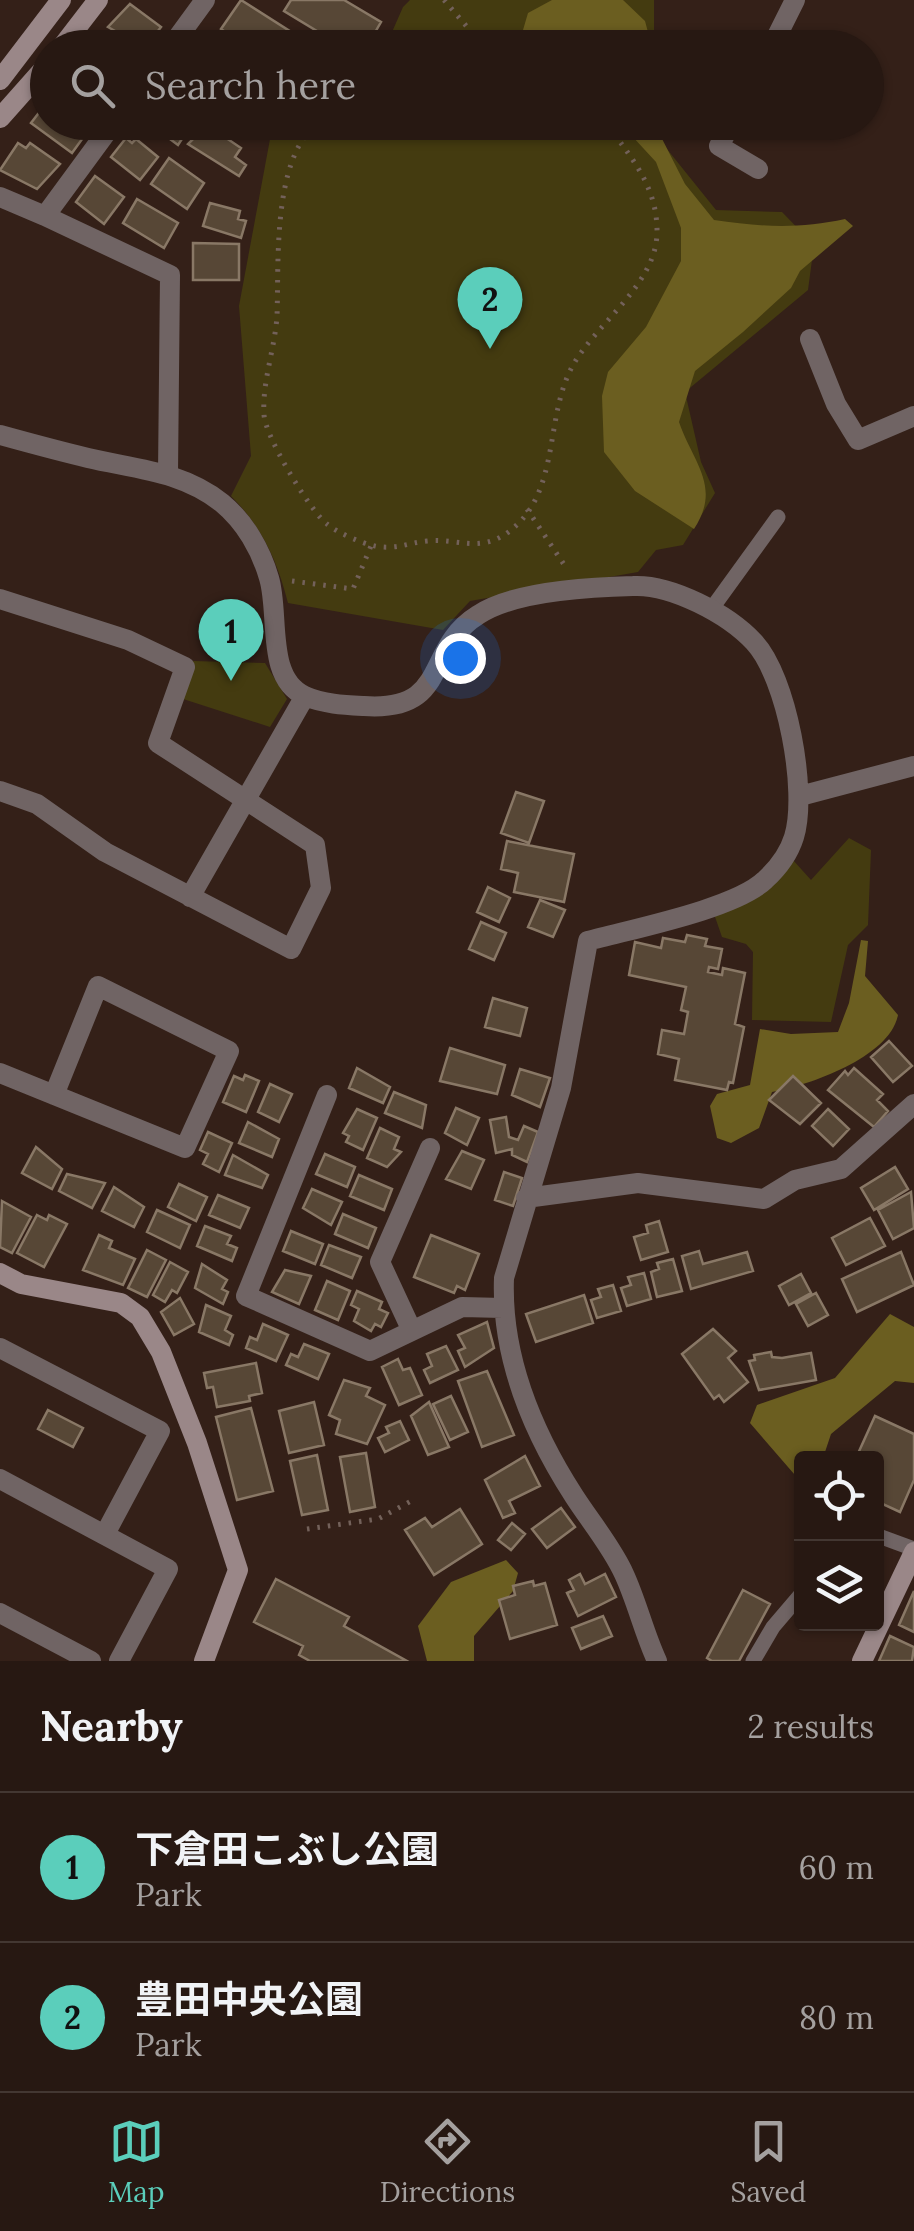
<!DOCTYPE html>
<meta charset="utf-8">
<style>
body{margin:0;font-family:Lora,"Noto Sans JP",serif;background:#2f211b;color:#f1f3f6}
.controls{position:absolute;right:30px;bottom:30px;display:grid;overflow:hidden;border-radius:10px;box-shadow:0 2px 8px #0004}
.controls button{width:90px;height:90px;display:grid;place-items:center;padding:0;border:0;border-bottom:2px solid #433732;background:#271812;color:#f1f3f6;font:50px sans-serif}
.you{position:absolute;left:460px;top:658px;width:35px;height:35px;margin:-25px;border:8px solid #fff;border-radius:50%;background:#1a73e8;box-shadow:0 0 0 15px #1a73e833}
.badge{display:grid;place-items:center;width:65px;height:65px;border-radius:50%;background:#5bcebb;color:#111;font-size:32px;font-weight:700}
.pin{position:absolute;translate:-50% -82px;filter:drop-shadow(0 2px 5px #0008)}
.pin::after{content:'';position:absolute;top:52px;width:35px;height:30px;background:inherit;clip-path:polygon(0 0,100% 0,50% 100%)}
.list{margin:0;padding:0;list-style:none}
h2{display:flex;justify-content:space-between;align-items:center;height:130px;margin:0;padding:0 40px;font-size:42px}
h2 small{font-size:32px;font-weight:400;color:#a4a09f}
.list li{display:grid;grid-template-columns:65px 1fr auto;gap:30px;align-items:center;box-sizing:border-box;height:150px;padding:0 40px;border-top:2px solid #433732}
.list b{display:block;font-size:38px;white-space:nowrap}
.list p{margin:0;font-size:32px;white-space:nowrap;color:#a4a09f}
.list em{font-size:32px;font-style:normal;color:#a4a09f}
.icon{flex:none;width:55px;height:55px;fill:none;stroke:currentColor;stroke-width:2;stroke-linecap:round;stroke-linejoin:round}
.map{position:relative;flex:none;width:914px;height:1661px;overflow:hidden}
.search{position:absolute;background:#271812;box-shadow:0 2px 8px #0004;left:30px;right:30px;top:30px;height:110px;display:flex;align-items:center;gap:25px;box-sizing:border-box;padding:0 35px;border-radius:55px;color:#a4a09f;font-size:38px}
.sheet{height:430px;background:#271812}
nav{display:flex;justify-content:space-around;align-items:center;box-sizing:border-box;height:140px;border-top:2px solid #433732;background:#271812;font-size:28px;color:#a4a09f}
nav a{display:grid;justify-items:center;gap:5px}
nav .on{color:#5bcebb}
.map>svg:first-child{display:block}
</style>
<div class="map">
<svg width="914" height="1661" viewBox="0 0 914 1661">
<rect width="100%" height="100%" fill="#342018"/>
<path fill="#443b10" d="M410,0H654V47L385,48L403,7Z
M273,123H646L716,210L782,212L814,245L808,290L685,392L701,462L715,493L683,545L656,550L638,572L470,601L443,630L288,603C277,560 262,527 231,496L251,456L239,306Z
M193,661L265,663L287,699L270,727L180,698Z
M849,838L871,850L868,925L848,945L831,1022L752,1020L753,952L746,944L722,937L714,914L793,860L811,880Z"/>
<path fill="#6b5e20" d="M552,0H623L645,21L652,47H518L528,13Z
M620,123H654L685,184L714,220C760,227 800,229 845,219L853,226L800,271L791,288L743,332L695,371L679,422C693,463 722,486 694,529L635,491L604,452L602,396L608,372L646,327L681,261V228L656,162Z
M861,940L868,941L865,976L898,1015C890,1057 810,1085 772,1092L759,1128L731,1143L717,1138L710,1106L717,1094L750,1085L760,1029L791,1034L838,1032L849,1003Z
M890,1314L914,1327V1383L895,1381L831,1434L823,1458H802L801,1482L750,1423L757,1405L835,1378Z
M506,1560L518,1573L513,1591L474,1636V1661H427L418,1626L451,1582Z"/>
<path fill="#574736" stroke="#897866" stroke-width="2.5" d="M241,0L299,37L292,48H249L221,29Z
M291,0H344L381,22L366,48H345L284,11Z
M130,4L161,27L145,48L108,27Z
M48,101V122L93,124L72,153L31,123Z
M147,122H193L178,145Z
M207,125L241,148L235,157L246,165L239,176L188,144Z
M126,138L132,143L136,139L158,157L140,180L111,157Z
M18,143L26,148L30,143L60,164L37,189L0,170Z
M169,158L204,183L187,209L151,184Z
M95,176L124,197L104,224L76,202Z
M137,199L178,223L164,248L123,223Z
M210,203L240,211L238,219L246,221L241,238L203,226Z
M193,243L239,244V280H193Z
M516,792L544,801L529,843L501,833Z
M507,841L574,854L564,902L514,892L518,873L501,869Z
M488,887L510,898L499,922L477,912Z
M540,900L565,910L553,937L528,927Z
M481,922L506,933L494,960L469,949Z
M687,935L707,939L705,946L722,949L718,969L709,967L708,972L722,975L723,968L745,973L735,1024L744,1027L733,1083L729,1082L727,1090L675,1080L679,1059L658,1054L662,1030L684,1034L688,1012L681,1010L686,987L629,975L635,942L661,948L663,938L685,942Z
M493,998L527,1008L520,1036L485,1027Z
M889,1041L912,1066L893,1082L871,1057Z
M450,1048L505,1065L497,1094L440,1081Z
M357,1068L390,1087L383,1103L349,1088Z
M854,1068L883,1094L877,1100L888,1111L874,1127L828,1090L845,1071L848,1075Z
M520,1069L550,1078L540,1107L512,1095Z
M245,1075L259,1081L246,1112L223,1102L234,1076L243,1080Z
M793,1076L821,1103L800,1124L769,1100Z
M270,1084L292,1094L279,1122L258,1112Z
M394,1092L426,1105L422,1128L385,1113Z
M456,1108L479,1118L467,1145L445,1133Z
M357,1109L377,1118L363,1150L346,1142L349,1136L343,1133Z
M828,1109L849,1129L833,1146L812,1126Z
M506,1117L509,1137L518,1140L524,1126L538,1132L527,1162L512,1155V1149L496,1153L490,1120Z
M248,1122L279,1139L272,1157L239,1143Z
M380,1128L399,1137L394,1149L401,1152L387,1167L367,1158Z
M208,1132L232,1143L219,1172L203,1164L208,1154L200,1150Z
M36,1147L62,1169L52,1189L22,1173Z
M462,1151L484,1160L471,1189L446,1179Z
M325,1154L355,1167L347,1187L316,1174Z
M233,1155L268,1175L262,1188L225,1175Z
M895,1167L908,1189L874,1210L861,1188Z
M504,1172L522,1178L513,1206L495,1200Z
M67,1174L105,1183L92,1208L59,1191Z
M359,1175L392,1189L384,1210L350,1196Z
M179,1184L207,1197L196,1221L168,1207Z
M114,1187L144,1207L134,1227L102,1211Z
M312,1189L342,1202L331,1225L303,1208Z
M911,1192L914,1228L893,1239L878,1210Z
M218,1195L249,1208L240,1228L209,1215Z
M2,1201L31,1217L12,1253L0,1247Z
M157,1210L190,1225L180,1248L147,1232Z
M343,1214L376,1228L368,1248L335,1234Z
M37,1215L47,1220L49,1215L67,1224L44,1267L17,1253Z
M870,1218L885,1246L846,1265L832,1238Z
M659,1221L668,1252L641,1260L634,1237L648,1233L646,1225Z
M205,1226L231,1236L227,1244L237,1248L232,1261L197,1246Z
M291,1231L323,1244L315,1264L283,1251Z
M99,1235L112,1241L109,1248L135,1259L123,1285L83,1270Z
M431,1235L479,1254L465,1290L457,1286L454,1293L414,1277Z
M329,1245L361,1257L352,1278L321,1265Z
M147,1250L166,1260L147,1297L128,1288Z
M699,1251L703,1264L747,1252L753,1271L691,1289L682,1256Z
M901,1252L914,1285L857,1312L842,1279Z
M673,1259L682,1291L657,1297L651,1272L659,1269L657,1263Z
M170,1262L188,1272L177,1293L172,1290L165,1302L153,1295Z
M202,1264L227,1280L222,1289L228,1292L223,1304L195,1288Z
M285,1270L311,1276L299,1304L272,1292Z
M644,1273L651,1299L627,1306L621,1288L631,1285L628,1277Z
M801,1274L811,1293L789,1305L779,1286Z
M327,1281L350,1291L338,1320L315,1310Z
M613,1285L621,1311L597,1318L591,1300L601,1297L598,1289Z
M357,1291L382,1302L379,1309L388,1313L381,1327L375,1324L371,1331L354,1321L359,1309L351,1305Z
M816,1293L828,1315L808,1326L796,1304Z
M584,1295L593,1323L536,1342L526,1314Z
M180,1298L194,1324L174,1335L161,1312Z
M206,1305L231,1316L225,1330L233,1335L229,1345L199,1332Z
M487,1322L494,1348L465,1367L458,1351L465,1348L458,1335Z
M263,1324L288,1335L276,1361L246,1348L250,1337L257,1340Z
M713,1329L736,1351L728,1358L748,1382L724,1402L719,1395L714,1399L682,1354Z
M304,1344L329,1354L318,1379L286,1365L291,1354L298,1357Z
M446,1346L458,1370L430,1383L424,1370L432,1366L427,1354Z
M771,1352L772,1357L782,1358L811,1353L816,1380L759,1390L749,1361L755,1360L754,1355Z
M398,1359L403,1370L410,1368L422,1395L399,1405L382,1367Z
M256,1363L262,1393L249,1396L250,1401L217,1407L213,1387L207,1388L204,1373Z
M487,1371L514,1435L482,1447L458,1381Z
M344,1380L370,1388L366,1396L385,1405L367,1444L336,1434L340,1420L329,1415Z
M451,1396L468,1432L450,1440L433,1404Z
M314,1402L324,1445L289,1453L279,1411Z
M429,1402L449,1447L428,1455L411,1416Z
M251,1408L273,1491L237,1500L216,1417Z
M48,1410L83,1428L73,1447L38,1429Z
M875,1416L914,1434V1480L900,1512L876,1501V1458H856Z
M400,1421L409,1440L385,1452L378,1438L389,1433L386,1427Z
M366,1453L375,1507L350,1512L340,1457Z
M317,1455L328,1510L302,1515L290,1461Z
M525,1456L540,1486L509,1501L515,1513L503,1518L485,1480Z
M561,1508L575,1527L547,1548L532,1529Z
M460,1509L482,1544L434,1575L405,1530L425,1518L432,1527Z
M512,1523L525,1534L511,1550L498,1540Z
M580,1574L585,1584L605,1574L616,1597L578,1616L567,1593L574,1590L569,1580Z
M276,1579L349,1617L344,1626L407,1661H310L299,1655L303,1646L254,1622Z
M533,1581L534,1586L545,1583L557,1625L510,1639L499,1600L515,1595L513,1586Z
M743,1590L770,1604L739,1661H712L707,1658Z
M914,1591V1632L899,1625Z
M603,1616L612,1636L581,1649L572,1628Z
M890,1636L914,1647L912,1661H879Z"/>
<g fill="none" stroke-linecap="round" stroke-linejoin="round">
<path stroke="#73615a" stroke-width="5" stroke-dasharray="2.5 8" stroke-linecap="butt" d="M444,0L468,28L465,48
M319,122C272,156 279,262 277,316C275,348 262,382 264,414C264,435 310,511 327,524C338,533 361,543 375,546C396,550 407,543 427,541C457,538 479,553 507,533C561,495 544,419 572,367C595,324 655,286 657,234C658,189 634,161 609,127L599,122
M527,509L567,569
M292,581L353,589L371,546
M307,1529L378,1519L413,1500"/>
<path stroke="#706464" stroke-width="15" d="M710,611L778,517
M876,1535L914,1549
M753,1661L773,1627L802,1593"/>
<path stroke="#706464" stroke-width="20" d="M170,48L205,0
M771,48L795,0
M732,122L719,146L758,169
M0,197L45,216L114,122
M45,216L170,275L168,473
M810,339L836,404L858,440L914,416
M0,435C29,443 58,451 88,458C135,469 182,471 222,503C245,522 261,550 269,578C280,614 265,678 305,696C323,704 345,705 364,706C451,712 423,649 478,615C514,591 590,587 633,586C671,584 728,614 754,642C787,677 808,792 794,837C789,853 777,869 765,880C735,909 631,929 588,941L561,1088L504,1278C501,1356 532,1431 574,1496C590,1521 612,1547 624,1574C637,1602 644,1633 657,1661
M0,599L128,640L185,667L158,743L315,845L321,888L291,949L105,852L37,804L0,791
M800,796L914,766
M190,897L305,696
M0,1073L185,1148L229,1051L98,986L54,1095
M327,1095L246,1296L370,1351L462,1307L503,1308
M526,1198L638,1183L764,1199L795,1180L841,1169L914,1104
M412,1331L380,1262L430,1148
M0,1348L160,1431L105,1534
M0,1479L168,1569L119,1661
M0,1613L91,1661"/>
<path stroke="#9a8788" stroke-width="20" d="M61,48L98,0
M0,80L61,0
M0,118L48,64
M0,1273L21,1284L121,1303L140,1317L161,1352L197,1443L238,1570L204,1661
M862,1661L914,1552"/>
</g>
</svg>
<div class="controls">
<button><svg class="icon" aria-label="locate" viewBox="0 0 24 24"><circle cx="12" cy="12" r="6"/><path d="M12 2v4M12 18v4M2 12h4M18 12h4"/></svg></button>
<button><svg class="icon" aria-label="layers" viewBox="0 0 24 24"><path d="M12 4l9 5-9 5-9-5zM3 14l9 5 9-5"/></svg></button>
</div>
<div class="you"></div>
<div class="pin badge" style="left:231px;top:681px">1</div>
<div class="pin badge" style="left:490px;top:349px">2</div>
<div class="search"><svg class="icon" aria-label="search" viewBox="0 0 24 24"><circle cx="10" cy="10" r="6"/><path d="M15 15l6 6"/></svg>Search here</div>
</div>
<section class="sheet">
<h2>Nearby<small>2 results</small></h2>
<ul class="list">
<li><span class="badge">1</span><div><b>下倉田こぶし公園</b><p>Park</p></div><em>60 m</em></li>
<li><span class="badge">2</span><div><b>豊田中央公園</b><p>Park</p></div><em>80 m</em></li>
</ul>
</section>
<nav>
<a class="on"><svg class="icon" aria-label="map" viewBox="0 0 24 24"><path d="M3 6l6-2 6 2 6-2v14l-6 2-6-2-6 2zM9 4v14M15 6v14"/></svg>Map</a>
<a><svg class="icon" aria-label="directions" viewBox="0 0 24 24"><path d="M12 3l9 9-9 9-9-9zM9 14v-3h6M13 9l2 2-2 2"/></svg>Directions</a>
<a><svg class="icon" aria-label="saved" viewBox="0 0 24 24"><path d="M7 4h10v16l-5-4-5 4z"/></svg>Saved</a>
</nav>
